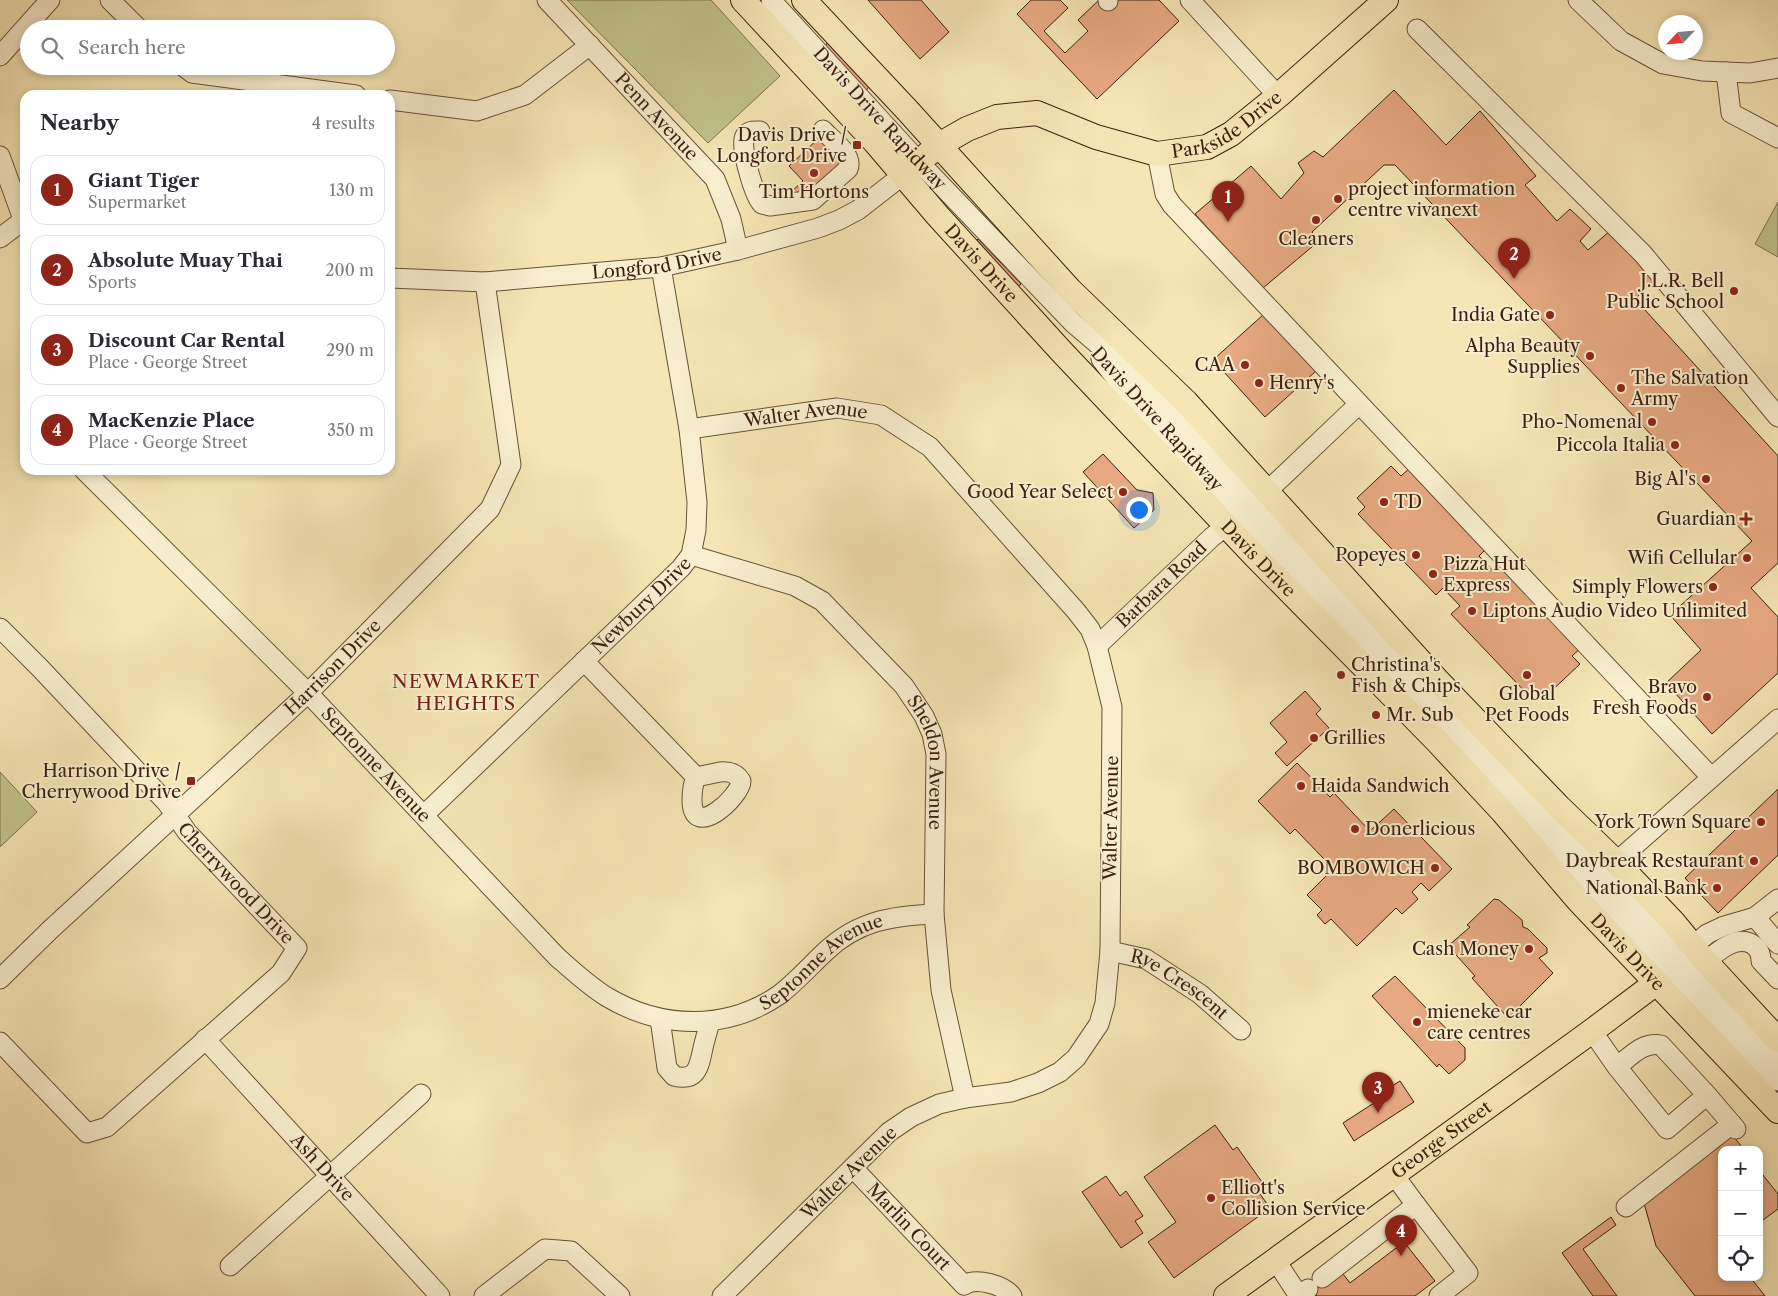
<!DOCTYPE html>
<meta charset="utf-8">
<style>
body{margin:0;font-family:"Libre Caslon Text",serif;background:#f2f2f3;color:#2b2b33}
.controls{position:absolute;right:15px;bottom:15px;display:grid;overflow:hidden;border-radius:10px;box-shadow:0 2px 8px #0003}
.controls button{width:45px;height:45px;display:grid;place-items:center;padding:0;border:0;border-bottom:1px solid #e1e1e2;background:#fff;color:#2b2b33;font:25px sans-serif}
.compass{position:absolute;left:1658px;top:15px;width:45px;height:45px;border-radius:50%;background:#fff;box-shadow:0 2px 8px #0003;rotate:244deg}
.you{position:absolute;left:1138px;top:509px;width:18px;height:18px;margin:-12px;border:4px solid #fff;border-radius:50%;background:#1a73e8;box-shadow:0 0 0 8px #1a73e833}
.badge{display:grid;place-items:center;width:32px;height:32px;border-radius:50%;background:#8f2418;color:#fff;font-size:16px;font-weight:700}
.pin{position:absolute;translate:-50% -41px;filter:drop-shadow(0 1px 2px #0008)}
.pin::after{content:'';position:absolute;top:26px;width:18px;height:15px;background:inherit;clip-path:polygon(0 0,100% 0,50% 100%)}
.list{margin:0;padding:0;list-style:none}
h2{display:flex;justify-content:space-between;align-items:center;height:65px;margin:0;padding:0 20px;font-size:21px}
h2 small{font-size:16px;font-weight:400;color:#7c7c81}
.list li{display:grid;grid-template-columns:32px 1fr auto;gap:15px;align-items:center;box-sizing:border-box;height:70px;margin:0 10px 10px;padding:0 10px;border:1px solid #e1e1e2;border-radius:15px}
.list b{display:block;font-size:19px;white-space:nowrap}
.list p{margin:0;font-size:16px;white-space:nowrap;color:#7c7c81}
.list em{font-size:16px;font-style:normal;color:#7c7c81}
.icon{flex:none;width:28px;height:28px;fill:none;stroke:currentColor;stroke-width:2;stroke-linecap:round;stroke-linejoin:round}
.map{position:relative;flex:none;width:1778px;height:1296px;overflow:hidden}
.search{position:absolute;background:#fff;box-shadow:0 2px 8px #0003;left:20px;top:20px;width:375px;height:55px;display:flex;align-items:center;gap:12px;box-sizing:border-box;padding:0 18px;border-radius:28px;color:#7c7c81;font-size:19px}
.panel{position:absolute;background:#fff;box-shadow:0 2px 8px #0003;left:20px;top:90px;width:375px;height:385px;border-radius:15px}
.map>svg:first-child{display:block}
</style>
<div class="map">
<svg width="1778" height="1296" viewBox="0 0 1778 1296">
<rect width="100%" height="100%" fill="#f6e6b5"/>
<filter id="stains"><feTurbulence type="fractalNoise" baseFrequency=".004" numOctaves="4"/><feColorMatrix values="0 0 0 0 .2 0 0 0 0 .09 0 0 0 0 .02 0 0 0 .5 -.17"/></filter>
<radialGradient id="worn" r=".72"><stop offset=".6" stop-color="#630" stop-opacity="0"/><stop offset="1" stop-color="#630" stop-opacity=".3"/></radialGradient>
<path fill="#c2c38a" stroke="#7f714d" d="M567,0H711L780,76L708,143Z
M1778,202V257L1755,244Z
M0,772L37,812L0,847Z"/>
<path fill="#e7a981" stroke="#3c1f10" d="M868,0H921L949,32L920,59Z
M1031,0H1060L1068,8L1044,31L1065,53L1088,31L1078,20L1099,0H1159L1179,21L1097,99L1017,14Z
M828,42L870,86L863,94L822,51Z
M1394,90L1446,145L1480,111L1536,176L1525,185L1557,221L1570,209L1591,229L1580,241L1588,250L1611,230L1655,279L1635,299L1778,456V563L1751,588L1778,617V673L1712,734L1666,683L1701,650L1670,615L1752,541L1395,165H1384L1312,232L1319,241L1263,288L1195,214L1251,166L1281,199L1304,173L1298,163L1314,151L1323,157Z
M820,137L844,163L814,191L808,186L797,196L792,191L803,181L789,166Z
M978,239L1021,284L1015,289L973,245Z
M1264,314L1316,371L1265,417L1213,360Z
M1103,454L1137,490L1153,493L1154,510L1134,528L1083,472Z
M1391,466L1401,476L1412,466L1489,546L1479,556L1494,572L1503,563L1583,646L1572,656L1580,664L1545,697L1537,689L1529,696L1451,614L1460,606L1443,588L1436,595L1358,514L1365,507L1357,498Z
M1305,691L1321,709L1316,714L1329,728L1287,766L1275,753L1287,742L1270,723Z
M1297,763L1330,797L1334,793L1370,831L1394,809L1452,869L1429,891L1421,883L1412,892L1418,899L1402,914L1396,908L1357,946L1331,919L1325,924L1317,915L1322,910L1307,895L1328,874L1320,865L1325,860L1295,829L1290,834L1258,801Z
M1778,789V855L1718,913L1685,878Z
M1494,899L1499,900L1522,920L1523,927L1528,929L1547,948V953L1539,958L1553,973L1508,1018L1472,978L1475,976L1448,946L1470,927L1467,925Z
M1395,976L1465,1048V1060L1449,1074L1439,1064L1437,1067L1372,996Z
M1400,1081L1414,1102L1354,1141L1343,1123L1377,1101L1374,1097Z
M1215,1125L1233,1150L1237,1147L1262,1182L1255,1187L1270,1208L1174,1278L1148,1242L1176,1222L1144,1177Z
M1732,1134L1744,1150H1722V1277H1750L1765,1296H1695L1656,1246L1644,1203Z
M1759,1170L1778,1194V1209L1759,1223Z
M1106,1176L1120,1196L1126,1191L1143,1216L1135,1221L1143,1233L1121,1248L1082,1192Z
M1611,1217L1616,1225L1583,1249L1617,1296H1593L1562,1253Z
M1404,1242L1435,1281L1415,1296H1317L1313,1291L1340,1270L1350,1283Z"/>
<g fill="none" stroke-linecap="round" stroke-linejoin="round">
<defs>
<g id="minor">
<path d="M110,0L139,29"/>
<path id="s1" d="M547,0L715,179L731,219L738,250"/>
<path id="s2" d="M771,0L920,163L1073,323L1114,358L1254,502L1778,1060"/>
<path d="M1108,0V1"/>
<path d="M1190,0L1278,96"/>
<path d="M1578,0L1621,41L1663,64L1702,71L1750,73L1778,68"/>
<path d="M1417,29L1643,254L1778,417"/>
<path d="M0,56L50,0"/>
<path d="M183,66L192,73L356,95"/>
<path d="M1726,72L1731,113L1778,138"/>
<path d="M390,100L477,111L525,95L590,45"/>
<path d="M760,131C754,131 749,130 745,136C739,145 754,196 762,204L770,206L813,200L848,169C854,155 832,140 823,130"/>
<path d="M1157,154L1165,194L1172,205L1711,777"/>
<path d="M0,156L23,219"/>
<path d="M0,238L25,219"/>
<path id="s3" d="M390,278L485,282L661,267L738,250L818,228L839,220L858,210L903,175"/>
<path d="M1101,359L1117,380L1216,484L1279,554L1778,1081"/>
<path id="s4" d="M689,429L837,408L881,415L930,447L1076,611L1090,629L1097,646L1112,707L1110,951L1105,1003L1099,1024L1076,1058L1060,1072L1038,1083L1011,1092L965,1098L939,1104L911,1117L889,1132L722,1296"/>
<path id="s5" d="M84,470L308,693L557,957C573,971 589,986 607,997C661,1029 726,1031 779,995C796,982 810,966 826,951C858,921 891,916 934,914"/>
<path d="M1257,500L1279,480L1359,404"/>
<path id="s6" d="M691,555L795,586L822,601L904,686L924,716L932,734L936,754L934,914L941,990L965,1098"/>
<path id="s7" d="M0,628L40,668L167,803L187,832L297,948L281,973L107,1127L87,1133L0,1042"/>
<path id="s8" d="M1097,646L1212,537L1236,518"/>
<path d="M584,661L696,777"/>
<path d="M720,772C730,771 736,773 741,781C741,796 692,842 692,800C692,793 693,784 696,777Z"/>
<path id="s9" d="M424,815L681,568L691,555L696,530L697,502L689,429L661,267"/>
<path d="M1616,862L1778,719"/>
<path d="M1755,917L1778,944"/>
<path id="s10" d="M1110,951L1146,959L1200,994L1241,1030"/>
<path d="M1684,954L1707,934L1724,926L1755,917L1778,899"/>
<path d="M1694,970C1711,959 1732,933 1752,944C1759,948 1761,954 1761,961L1778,979"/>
<path id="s11" d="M0,979L50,930L308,693L490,509L511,465L485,282"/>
<path d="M660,1019L667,1068L674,1076C697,1082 699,1067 703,1048C705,1039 708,1030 710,1021"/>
<path d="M1592,1031L1617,1067L1667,1129L1707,1095L1661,1045C1642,1042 1631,1056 1617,1067"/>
<path id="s12" d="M205,1039L440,1296"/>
<path d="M1707,1095L1736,1129"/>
<path id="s13" d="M853,1168L964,1285"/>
<path d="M1394,1175L1416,1205"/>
<path d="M1626,1207L1732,1124"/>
<path d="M1276,1261L1299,1296L1308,1289"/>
<path d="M230,1266L421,1094"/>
<path d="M1322,1278L1416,1205L1468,1273L1439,1296"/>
<path d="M964,1285C976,1277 1004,1285 1012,1296"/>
<path d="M484,1296L545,1249L571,1251L620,1296"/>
</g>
<g id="major">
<path id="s14" d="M743,0L875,142L938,216L1061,351L1255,556L1437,741L1503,812L1578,900L1778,1111"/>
<path d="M804,0L908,111L1070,290L1186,402L1437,680L1559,807L1616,862L1674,923L1706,962L1778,1040"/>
<path id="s15" d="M903,175L939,145L967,129L997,117L1037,113L1096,137L1157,154L1207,147L1231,134L1278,96L1386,0"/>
<path id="s16" d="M1226,1296L1592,1031L1656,983"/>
</g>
</defs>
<use href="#minor" stroke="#6a5139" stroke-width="21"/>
<use href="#major" stroke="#3c1f10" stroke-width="26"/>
<use href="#minor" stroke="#f9efcf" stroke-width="19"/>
<use href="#major" stroke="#f6e6b5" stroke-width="24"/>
</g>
<g fill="#8f2418" stroke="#f9efcf" stroke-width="2">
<rect x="852" y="140" width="10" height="10" rx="2.5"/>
<circle cx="814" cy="173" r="5"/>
<circle cx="1338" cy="199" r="5"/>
<circle cx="1316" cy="220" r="5"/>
<circle cx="1734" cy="291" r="5"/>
<circle cx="1550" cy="315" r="5"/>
<circle cx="1590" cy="356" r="5"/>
<circle cx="1245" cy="365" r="5"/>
<circle cx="1259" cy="383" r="5"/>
<circle cx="1621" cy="388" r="5"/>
<circle cx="1652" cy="422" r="5"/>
<circle cx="1675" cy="445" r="5"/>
<circle cx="1706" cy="479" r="5"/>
<circle cx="1123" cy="492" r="5"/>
<circle cx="1384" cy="502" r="5"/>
<path d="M1743.5 511.5h5v5h5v5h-5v5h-5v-5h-5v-5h5z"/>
<circle cx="1416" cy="555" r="5"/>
<circle cx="1747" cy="558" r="5"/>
<circle cx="1433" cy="574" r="5"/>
<circle cx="1713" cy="587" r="5"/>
<circle cx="1472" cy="611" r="5"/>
<circle cx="1341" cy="675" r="5"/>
<circle cx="1527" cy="675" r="5"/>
<circle cx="1707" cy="697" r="5"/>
<circle cx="1376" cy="715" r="5"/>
<circle cx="1314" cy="738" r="5"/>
<rect x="186" y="776" width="10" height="10" rx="2.5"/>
<circle cx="1301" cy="786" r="5"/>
<circle cx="1761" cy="822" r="5"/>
<circle cx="1355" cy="829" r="5"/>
<circle cx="1754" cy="861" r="5"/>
<circle cx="1435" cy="868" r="5"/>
<circle cx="1717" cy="888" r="5"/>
<circle cx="1529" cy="949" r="5"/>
<circle cx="1417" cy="1022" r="5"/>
<circle cx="1211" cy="1198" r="5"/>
</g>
<g text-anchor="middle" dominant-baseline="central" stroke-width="4" stroke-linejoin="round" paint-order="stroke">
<g font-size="18" fill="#3c1f10" stroke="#f9efcf">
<text stroke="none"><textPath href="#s1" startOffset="160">Penn Avenue</textPath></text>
<text stroke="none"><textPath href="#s2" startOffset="161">Davis Drive Rapidway</textPath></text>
<text stroke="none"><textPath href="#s15" startOffset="356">Parkside Drive</textPath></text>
<text stroke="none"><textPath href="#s3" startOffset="268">Longford Drive</textPath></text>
<text stroke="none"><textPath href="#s14" startOffset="355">Davis Drive</textPath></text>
<text stroke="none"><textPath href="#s4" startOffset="118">Walter Avenue</textPath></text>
<text transform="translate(1157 419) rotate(48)">Davis Drive Rapidway</text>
<text stroke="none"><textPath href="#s14" startOffset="760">Davis Drive</textPath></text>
<text stroke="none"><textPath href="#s8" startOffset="89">Barbara Road</textPath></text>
<text stroke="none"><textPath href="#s9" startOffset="302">Newbury Drive</textPath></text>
<text stroke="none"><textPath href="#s11" startOffset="456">Harrison Drive</textPath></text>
<text stroke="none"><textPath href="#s6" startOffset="340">Sheldon Avenue</textPath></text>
<text stroke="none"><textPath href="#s5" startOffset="415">Septonne Avenue</textPath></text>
<text transform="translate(1111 818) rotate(-89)">Walter Avenue</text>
<text stroke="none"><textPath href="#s7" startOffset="348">Cherrywood Drive</textPath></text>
<text stroke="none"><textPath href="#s14" startOffset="1300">Davis Drive</textPath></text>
<text stroke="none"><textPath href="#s5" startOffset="979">Septonne Avenue</textPath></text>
<text stroke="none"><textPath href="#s10" startOffset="78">Rye Crescent</textPath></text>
<text stroke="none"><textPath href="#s16" startOffset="266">George Street</textPath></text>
<text stroke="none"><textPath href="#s12" startOffset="174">Ash Drive</textPath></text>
<text transform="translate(849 1173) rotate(-44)">Walter Avenue</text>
<text stroke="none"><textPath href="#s13" startOffset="81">Marlin Court</textPath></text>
</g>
<g font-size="18" fill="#3c1f10" stroke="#f9efcf" text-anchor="end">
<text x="847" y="135">Davis Drive /<tspan x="847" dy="21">Longford Drive</tspan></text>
<text x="1348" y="189" text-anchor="start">project information<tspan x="1348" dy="21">centre vivanext</tspan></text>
<text x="814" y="192" text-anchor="middle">Tim Hortons</text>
<text x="1316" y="239" text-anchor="middle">Cleaners</text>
<text x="1724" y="281">J.L.R. Bell<tspan x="1724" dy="21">Public School</tspan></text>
<text x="1540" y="315">India Gate</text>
<text x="1580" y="346">Alpha Beauty<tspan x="1580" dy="21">Supplies</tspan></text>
<text x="1235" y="365">CAA</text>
<text x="1631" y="378" text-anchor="start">The Salvation<tspan x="1631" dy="21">Army</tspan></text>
<text x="1269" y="383" text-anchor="start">Henry's</text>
<text x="1642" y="422">Pho-Nomenal</text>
<text x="1665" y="445">Piccola Italia</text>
<text x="1696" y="479">Big Al's</text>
<text x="1113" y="492">Good Year Select</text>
<text x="1394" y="502" text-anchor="start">TD</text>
<text x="1736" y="519">Guardian</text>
<text x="1406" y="555">Popeyes</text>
<text x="1737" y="558">Wifi Cellular</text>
<text x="1443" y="564" text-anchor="start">Pizza Hut<tspan x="1443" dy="21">Express</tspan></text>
<text x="1703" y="587">Simply Flowers</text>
<text x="1482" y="611" text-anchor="start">Liptons Audio Video Unlimited</text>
<text x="1351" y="665" text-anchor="start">Christina's<tspan x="1351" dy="21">Fish &amp; Chips</tspan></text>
<text x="1697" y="687">Bravo<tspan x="1697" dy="21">Fresh Foods</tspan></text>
<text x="1527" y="694" text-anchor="middle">Global<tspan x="1527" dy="21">Pet Foods</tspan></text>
<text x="1386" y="715" text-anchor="start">Mr. Sub</text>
<text x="1324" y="738" text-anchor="start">Grillies</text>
<text x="181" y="771">Harrison Drive /<tspan x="181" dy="21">Cherrywood Drive</tspan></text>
<text x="1311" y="786" text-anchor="start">Haida Sandwich</text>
<text x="1751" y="822">York Town Square</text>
<text x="1365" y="829" text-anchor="start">Donerlicious</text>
<text x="1744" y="861">Daybreak Restaurant</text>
<text x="1425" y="868">BOMBOWICH</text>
<text x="1707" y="888">National Bank</text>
<text x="1519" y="949">Cash Money</text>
<text x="1427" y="1012" text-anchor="start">mieneke car<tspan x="1427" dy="21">care centres</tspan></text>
<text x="1221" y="1188" text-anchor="start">Elliott's<tspan x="1221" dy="21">Collision Service</tspan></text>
</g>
<g font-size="19" letter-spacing="1" fill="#7a1f14" stroke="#f9efcf">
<text x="466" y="681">NEWMARKET<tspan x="466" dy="22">HEIGHTS</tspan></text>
</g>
</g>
<rect width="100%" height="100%" filter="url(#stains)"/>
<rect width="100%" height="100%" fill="url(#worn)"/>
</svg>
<div class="controls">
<button>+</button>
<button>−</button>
<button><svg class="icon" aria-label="locate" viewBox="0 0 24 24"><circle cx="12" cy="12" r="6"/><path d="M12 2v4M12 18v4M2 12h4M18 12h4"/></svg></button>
</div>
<svg class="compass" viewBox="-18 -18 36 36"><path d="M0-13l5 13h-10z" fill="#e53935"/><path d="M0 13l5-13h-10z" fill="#7c7c81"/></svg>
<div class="you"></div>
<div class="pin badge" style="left:1228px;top:222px">1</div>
<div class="pin badge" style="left:1514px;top:279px">2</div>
<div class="pin badge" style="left:1378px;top:1113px">3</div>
<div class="pin badge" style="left:1401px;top:1256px">4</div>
<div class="search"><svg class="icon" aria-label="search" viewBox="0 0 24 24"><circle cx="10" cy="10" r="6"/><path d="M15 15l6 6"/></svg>Search here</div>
<section class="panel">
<h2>Nearby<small>4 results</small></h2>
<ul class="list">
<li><span class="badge">1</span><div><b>Giant Tiger</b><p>Supermarket</p></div><em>130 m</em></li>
<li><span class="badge">2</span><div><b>Absolute Muay Thai</b><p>Sports</p></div><em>200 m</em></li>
<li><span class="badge">3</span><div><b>Discount Car Rental</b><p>Place · George Street</p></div><em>290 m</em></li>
<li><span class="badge">4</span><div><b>MacKenzie Place</b><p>Place · George Street</p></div><em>350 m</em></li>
</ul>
</section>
</div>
